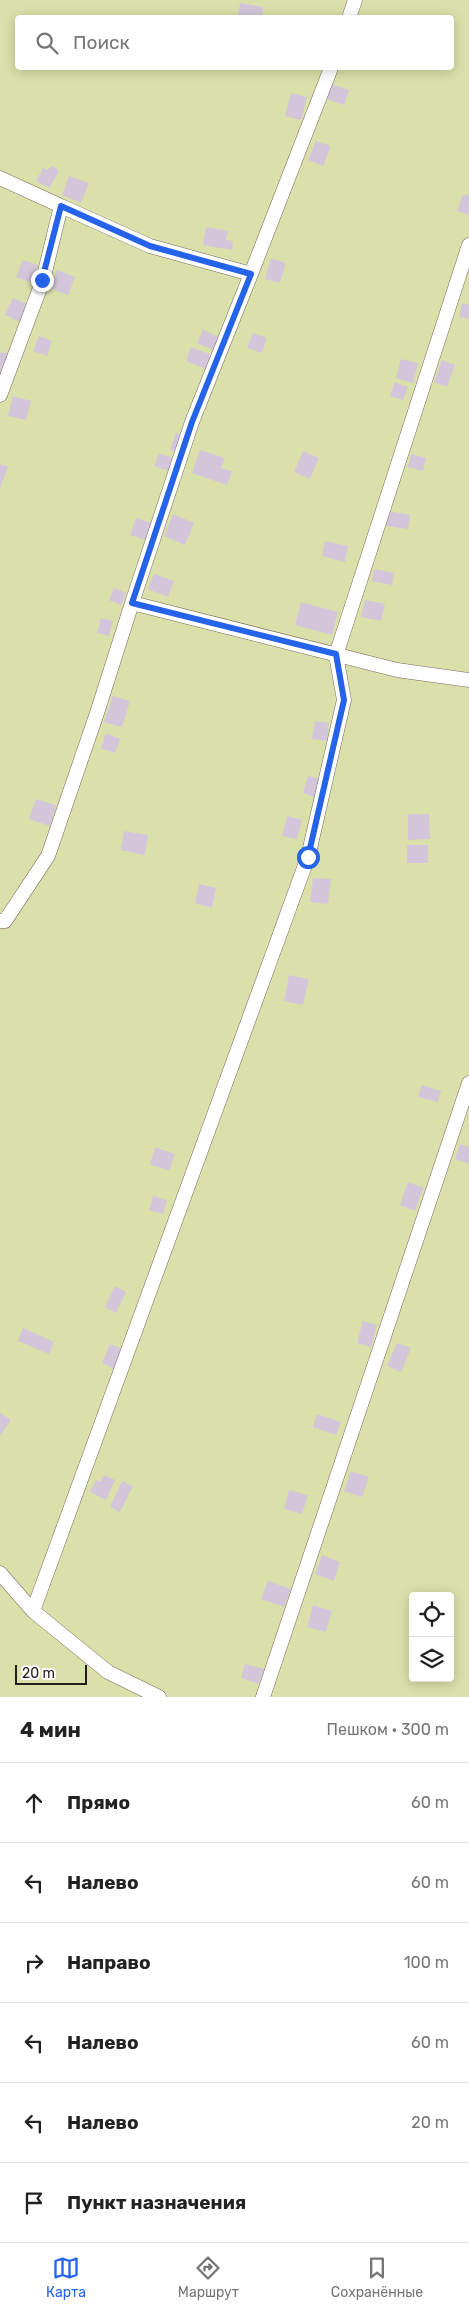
<!DOCTYPE html>
<html lang="ru">
<meta charset="utf-8">
<style>
body{margin:0;font-family:Rubik,sans-serif;background:#f2f2f2;color:#222}
.controls{position:absolute;right:15px;bottom:15px;display:grid;overflow:hidden;border-radius:5px;box-shadow:0 2px 12px #0003}
.controls button{width:45px;height:45px;display:grid;place-items:center;padding:0;border:0;border-bottom:1px solid #e0e0e0;background:#fff;color:#222;font:25px sans-serif}
.scale{position:absolute;left:15px;bottom:12px;width:72px;box-sizing:border-box;padding-left:5px;border:2px solid #251d19;border-top:0;font-size:14px;line-height:18px;white-space:nowrap;color:#251d19;-webkit-text-stroke:4px #fff;paint-order:stroke}
.stop{position:absolute;width:15px;height:15px;margin:-11px;border:4px solid #2563eb;border-radius:50%;background:#fff}
.stop.end{background:#2563eb;border-color:#fff;box-shadow:0 1px 5px #0008}
.list{margin:0;padding:0;list-style:none}
h2{display:flex;justify-content:space-between;align-items:center;height:65px;margin:0;padding:0 20px;font-size:21px}
h2 small{font-size:16px;font-weight:400;color:#767676}
.list li{display:grid;grid-template-columns:32px 1fr auto;gap:15px;align-items:center;box-sizing:border-box;height:80px;padding:0 20px;border-top:1px solid #e0e0e0}
.list b{display:block;font-size:19px;white-space:nowrap}
.list em{font-size:16px;font-style:normal;color:#767676}
.icon{flex:none;width:28px;height:28px;fill:none;stroke:currentColor;stroke-width:2;stroke-linecap:round;stroke-linejoin:round}
.map{position:relative;flex:none;width:469px;height:1697px;overflow:hidden}
.search{position:absolute;background:#fff;box-shadow:0 2px 12px #0003;left:15px;right:15px;top:15px;height:55px;display:flex;align-items:center;gap:12px;box-sizing:border-box;padding:0 18px;border-radius:5px;color:#767676;font-size:19px}
.sheet{height:545px;background:#fff}
nav{display:flex;justify-content:space-around;align-items:center;box-sizing:border-box;height:70px;border-top:1px solid #e0e0e0;background:#fff;font-size:14px;color:#767676}
nav a{display:grid;justify-items:center;gap:2px}
nav .on{color:#2563eb}
.map>svg:first-child{display:block}
</style>
<div class="map">
<svg width="469" height="1697" viewBox="0 0 469 1697">
<rect width="100%" height="100%" fill="#fcf2ed"/>
<path fill="#d9e0a9" fill-rule="evenodd" d="M0,0H469V1697H0ZM18,18H452V68H18ZM413,1596H450V1678H413Z"/>
<path fill="#d3c6da" d="M240,3L263,7L262,18H238Z
M332,84L349,90L344,105L327,99Z
M291,93L307,97L301,120L285,116Z
M316,141L331,146L323,166L308,160Z
M53,166L59,171L49,188L36,181L43,168L47,170Z
M69,176L89,183L81,203L62,195Z
M463,194L469,196V215L457,211Z
M206,227L228,231L226,240L233,241L232,250L203,245Z
M271,258L286,263L280,283L265,279Z
M23,260L38,265L35,273L41,275L37,285L16,277Z
M57,270L75,277L68,295L50,288Z
M13,298L30,305L23,323L5,315Z
M462,303L469,305V319L459,317Z
M203,330L221,338L216,351L197,343Z
M253,333L267,338L262,353L247,348Z
M39,336L52,341L47,356L33,351Z
M191,347L212,355L206,369L186,361Z
M0,352L9,354L0,377Z
M401,359L418,363L413,383L396,378Z
M442,360L455,365L447,387L434,382Z
M395,382L408,387L403,400L390,396Z
M13,396L31,401L26,420L8,416Z
M176,433L184,436L178,453L170,450Z
M200,450L225,458L221,468L232,471L227,485L192,473Z
M303,451L319,458L310,479L294,472Z
M159,453L176,459L171,472L154,466Z
M411,454L426,458L423,471L408,467Z
M0,464L8,467L0,488Z
M388,511L410,515L408,529L386,526Z
M173,514L194,523L185,545L164,536Z
M136,518L152,523L146,540L130,535Z
M325,541L348,546L345,562L322,556Z
M374,569L394,573L392,585L372,581Z
M154,574L174,581L168,597L148,589Z
M114,588L126,593L121,605L109,600Z
M365,600L385,604L381,621L361,617Z
M301,602L338,612L332,635L295,625Z
M101,618L113,621L109,636L97,633Z
M113,696L130,701L122,727L104,722Z
M315,721L329,723L327,741L312,739Z
M106,733L120,739L115,753L101,748Z
M308,776L321,779L315,797L303,793Z
M36,799L56,805L50,826L29,819Z
M408,814H429L430,839L408,840Z
M287,816L302,820L297,839L282,836Z
M124,831L148,835L145,855L121,850Z
M407,845H428V863H407Z
M313,878L331,879L328,904L310,902Z
M199,884L216,888L212,908L195,903Z
M289,975L309,979L303,1005L284,1001Z
M422,1085L441,1091L438,1102L418,1097Z
M460,1144L469,1147V1164L455,1159Z
M155,1147L175,1154L169,1171L150,1164Z
M408,1182L423,1188L415,1211L400,1205Z
M153,1196L167,1200L163,1214L149,1210Z
M115,1286L126,1292L116,1313L105,1307Z
M363,1321L377,1325L371,1347L357,1343Z
M23,1328L54,1342L49,1354L18,1341Z
M397,1343L411,1348L401,1372L387,1366Z
M110,1344L124,1350L115,1369L102,1363Z
M0,1413L11,1420L0,1436Z
M317,1414L341,1422L336,1435L313,1427Z
M351,1471L369,1477L362,1497L344,1491Z
M104,1475L115,1480L106,1500L90,1492L96,1480L100,1482Z
M122,1481L133,1486L120,1512L110,1507Z
M289,1490L308,1495L302,1514L284,1509Z
M322,1555L340,1562L334,1581L315,1574Z
M268,1581L291,1589L284,1607L261,1599Z
M313,1605L332,1611L326,1632L307,1627Z
M245,1664L264,1669L259,1684L241,1678Z"/>
<g fill="none" stroke-linecap="round" stroke-linejoin="round">
<defs>
<path id="service" d="M349,18L355,0
M0,178L61,206L43,280L0,395
M61,206L150,246L251,274L192,422L132,603
M251,274L331,68
M0,921H5L48,856L97,713L132,603L397,670L469,680
M0,1573L33,1611L108,1672L159,1697
M33,1611L308,857L344,700L336,655L469,245
M263,1697L469,1083"/>
</defs>
<use href="#service" stroke="#7c685d" stroke-width="15"/>
<use href="#service" stroke="#fff" stroke-width="14"/>
</g>
<g fill="none" stroke-linecap="round" stroke-linejoin="round">
<path stroke="#2563eb" stroke-width="6" d="M42,280L61,206L150,246L251,274L192,422L132,603L336,654L344,700L308,857"/>
</g>
</svg>
<div class="controls">
<button><svg class="icon" aria-label="locate" viewBox="0 0 24 24"><circle cx="12" cy="12" r="6"/><path d="M12 2v4M12 18v4M2 12h4M18 12h4"/></svg></button>
<button><svg class="icon" aria-label="layers" viewBox="0 0 24 24"><path d="M12 4l9 5-9 5-9-5zM3 14l9 5 9-5"/></svg></button>
</div>
<div class="scale">20 m</div>
<div class="stop" style="left:308px;top:857px"></div>
<div class="stop end" style="left:42px;top:280px"></div>
<div class="search"><svg class="icon" aria-label="search" viewBox="0 0 24 24"><circle cx="10" cy="10" r="6"/><path d="M15 15l6 6"/></svg>Поиск</div>
</div>
<section class="sheet">
<h2>4 мин<small>Пешком · 300 m</small></h2>
<ul class="list">
<li><svg class="icon" aria-label="ahead" viewBox="0 0 24 24"><path d="M12 20V5M6 11l6-6 6 6"/></svg><div><b>Прямо</b></div><em>60 m</em></li>
<li><svg class="icon" aria-label="left" viewBox="0 0 24 24"><path d="M17 20v-9H6M10 6l-5 5 5 5"/></svg><div><b>Налево</b></div><em>60 m</em></li>
<li><svg class="icon" aria-label="right" viewBox="0 0 24 24"><path d="M7 20v-9h11M14 6l5 5-5 5"/></svg><div><b>Направо</b></div><em>100 m</em></li>
<li><svg class="icon" aria-label="left" viewBox="0 0 24 24"><path d="M17 20v-9H6M10 6l-5 5 5 5"/></svg><div><b>Налево</b></div><em>60 m</em></li>
<li><svg class="icon" aria-label="left" viewBox="0 0 24 24"><path d="M17 20v-9H6M10 6l-5 5 5 5"/></svg><div><b>Налево</b></div><em>20 m</em></li>
<li><svg class="icon" aria-label="arrive" viewBox="0 0 24 24"><path d="M6 21V4h12l-3 4 3 4H6"/></svg><div><b>Пункт назначения</b></div></li>
</ul>
</section>
<nav>
<a class="on"><svg class="icon" aria-label="map" viewBox="0 0 24 24"><path d="M3 6l6-2 6 2 6-2v14l-6 2-6-2-6 2zM9 4v14M15 6v14"/></svg>Карта</a>
<a><svg class="icon" aria-label="directions" viewBox="0 0 24 24"><path d="M12 3l9 9-9 9-9-9zM9 14v-3h6M13 9l2 2-2 2"/></svg>Маршрут</a>
<a><svg class="icon" aria-label="saved" viewBox="0 0 24 24"><path d="M7 4h10v16l-5-4-5 4z"/></svg>Сохранённые</a>
</nav>
